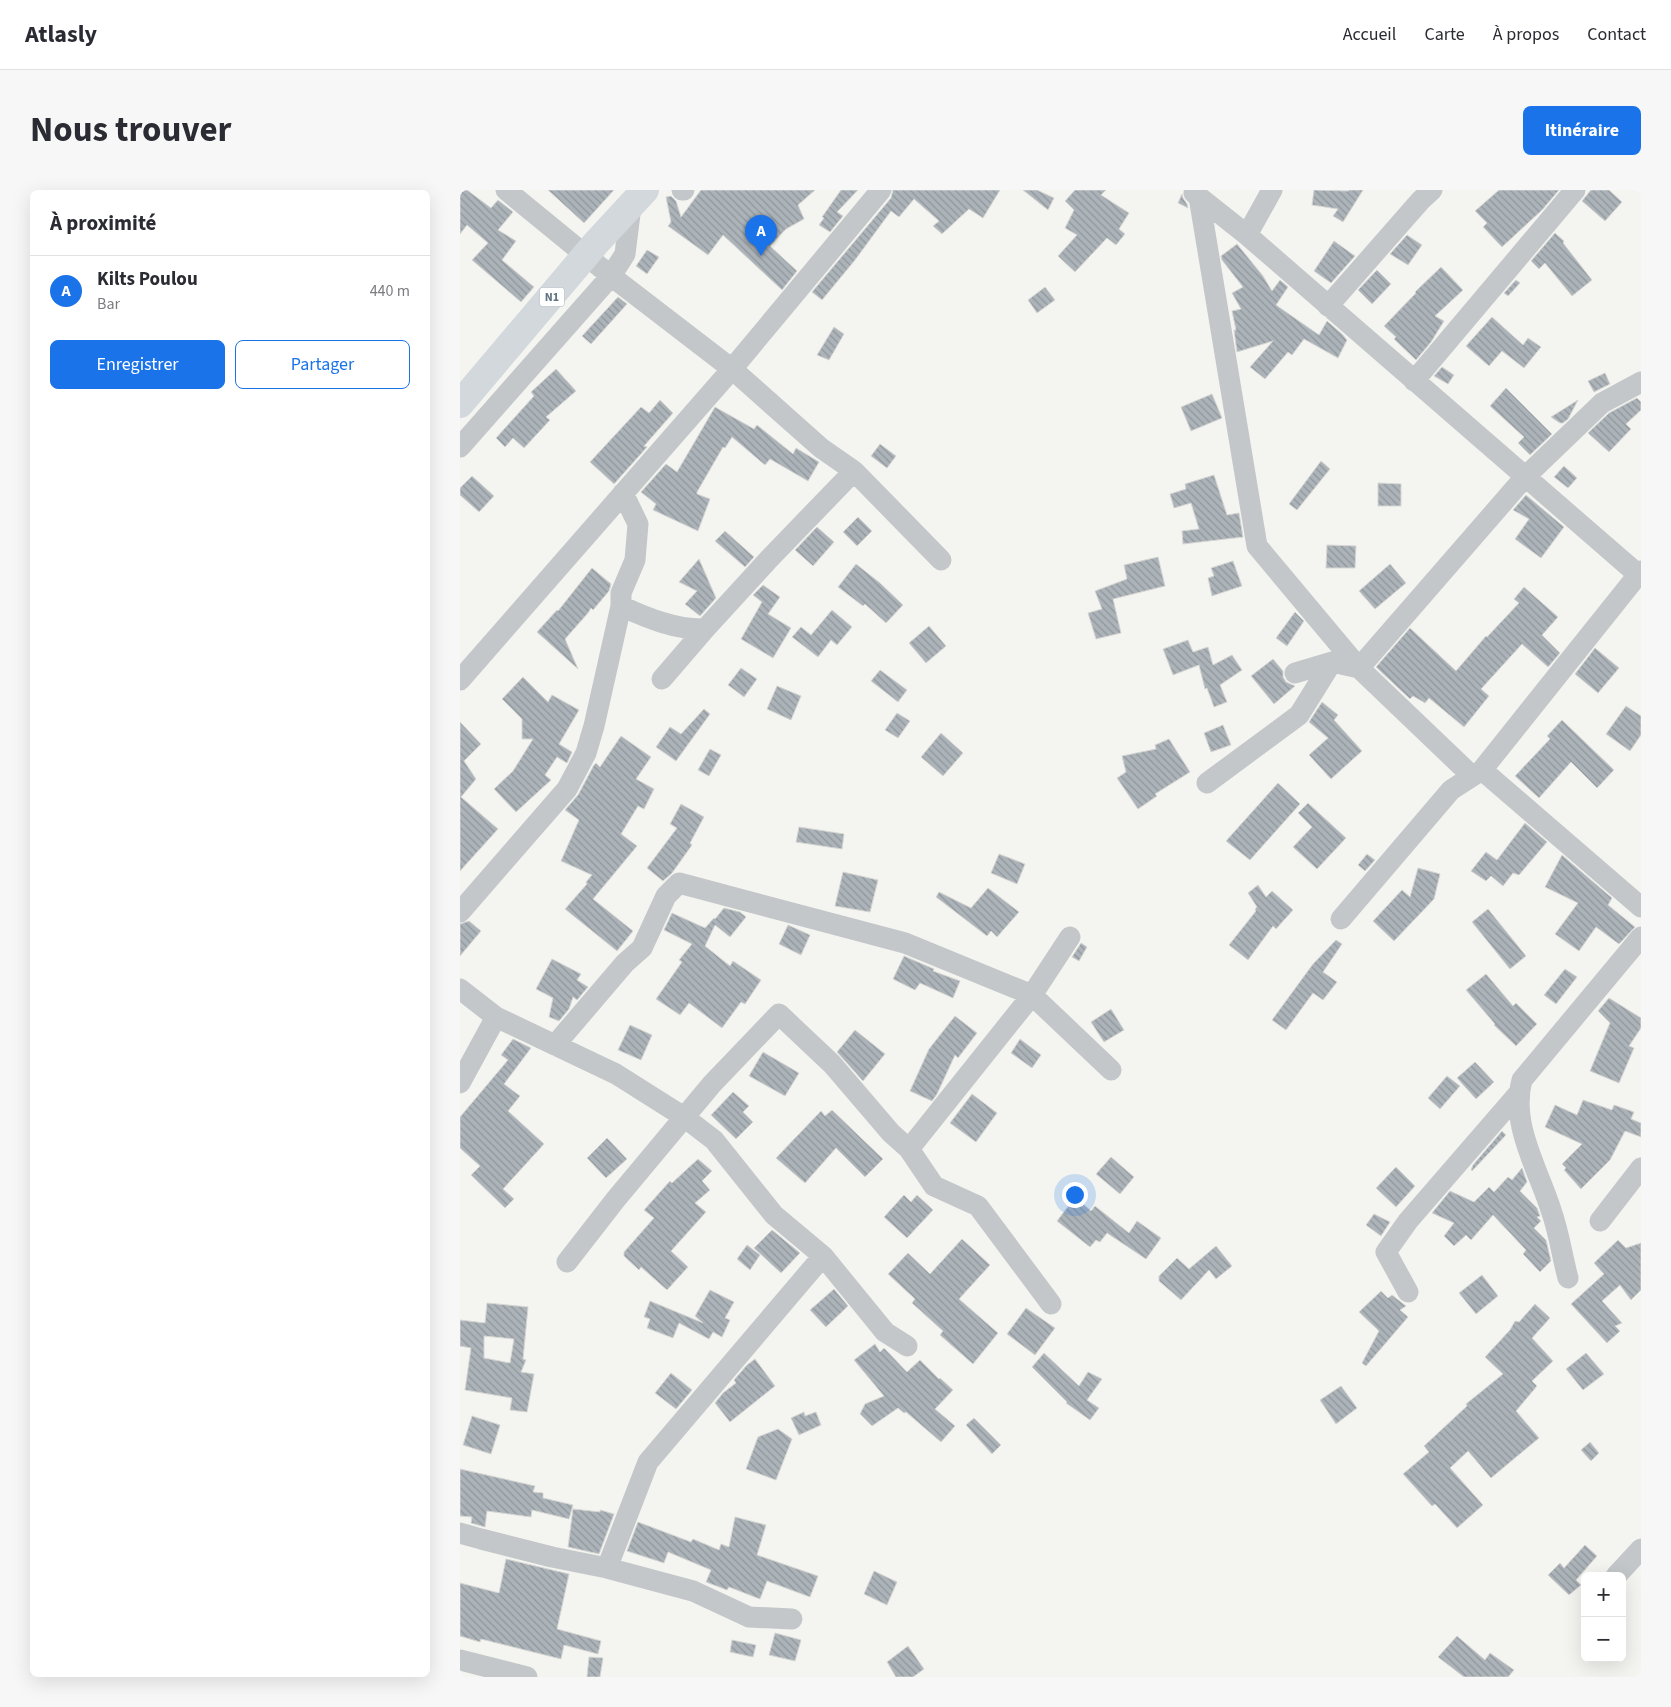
<!DOCTYPE html>
<html lang="fr">
<meta charset="utf-8">
<style>
body{margin:0;font-family:"Source Sans 3",sans-serif;background:#f7f7f7;color:#2b2b33}
.controls{position:absolute;right:15px;bottom:15px;display:grid;overflow:hidden;border-radius:8px;box-shadow:0 5px 20px #0002}
.controls button{width:45px;height:45px;display:grid;place-items:center;padding:0;border:0;border-bottom:1px solid #e1e1e2;background:#fff;color:#2b2b33;font:25px sans-serif}
.you{position:absolute;left:614px;top:1004px;width:18px;height:18px;margin:-12px;border:4px solid #fff;border-radius:50%;background:#1a73e8;box-shadow:0 0 0 8px #1a73e833}
.badge{display:grid;place-items:center;width:32px;height:32px;border-radius:50%;background:#1a73e8;color:#fff;font-size:16px;font-weight:700}
.pin{position:absolute;translate:-50% -41px;filter:drop-shadow(0 1px 2px #0008)}
.pin::after{content:'';position:absolute;top:26px;width:18px;height:15px;background:inherit;clip-path:polygon(0 0,100% 0,50% 100%)}
.list{margin:0;padding:0;list-style:none}
h2{display:flex;justify-content:space-between;align-items:center;height:65px;margin:0;padding:0 20px;font-size:21px}
h2 small{font-size:16px;font-weight:400;color:#7c7c81}
.list li{display:grid;grid-template-columns:32px 1fr auto;gap:15px;align-items:center;box-sizing:border-box;height:70px;padding:0 20px;border-top:1px solid #e1e1e2}
.list b{display:block;font-size:19px;white-space:nowrap}
.list p{margin:0;font-size:16px;white-space:nowrap;color:#7c7c81}
.list em{font-size:16px;font-style:normal;color:#7c7c81}
.actions{display:flex;gap:10px;padding:15px 20px}
.actions a{flex:1;padding:11px 0;border:1px solid #1a73e8;border-radius:8px;text-align:center;font-size:18px;color:#1a73e8}
.actions .main{background:#1a73e8;color:#fff}
.map{position:relative;flex:none;width:1181px;height:1487px;overflow:hidden;border-radius:8px}
header{display:flex;align-items:center;gap:30px;box-sizing:border-box;height:70px;padding:0 25px;background:#fff;border-bottom:1px solid #e1e1e2}
header strong{font-size:24px}
nav{display:flex;gap:28px;margin-inline-start:auto;font-size:18px}
.intro{display:flex;align-items:center;justify-content:space-between;box-sizing:border-box;height:120px;padding:0 30px}
h1{margin:0;font-size:35px}
.button{padding:12px 22px;border-radius:8px;background:#1a73e8;color:#fff;font-size:18px;font-weight:700}
main{display:flex;gap:30px;padding:0 30px}
aside{flex:1;background:#fff;border-radius:8px;box-shadow:0 5px 20px #0002}
.map>svg:first-child{display:block}
</style>
<header>
<strong>Atlasly</strong>
<nav><a>Accueil</a><a>Carte</a><a>À propos</a><a>Contact</a></nav>
</header>
<div class="intro"><h1>Nous trouver</h1><a class="button">Itinéraire</a></div>
<main>
<aside>
<h2>À proximité<small></small></h2>
<ul class="list">
<li><span class="badge">A</span><div><b>Kilts Poulou</b><p>Bar</p></div><em>440 m</em></li>
</ul>
<div class="actions"><a class="main">Enregistrer</a><a>Partager</a></div>
</aside>
<div class="map">
<svg width="1181" height="1487" viewBox="0 0 1181 1487">
<defs>
<pattern id="building-back-hatch" width="6" height="6" patternUnits="userSpaceOnUse" patternTransform="scale(1.25)"><rect width="6" height="6" fill="#acb3b9"/><path d="M-1 5l2 2M0 0l6 6M5-1l2 2" fill="none" stroke="#8f969c"/></pattern>
</defs>
<rect width="100%" height="100%" fill="#f4f5f0"/>
<path fill="url(#building-back-hatch)" stroke="#d6d6d3" fill-rule="evenodd" d="M0,0H7L31,18L38,10L53,22L38,40L56,51L42,70L74,97L61,112L12,70L28,53L7,35L0,44Z
M88,0H154L124,33Z
M241,0H355L338,15L344,29L326,39L310,56L337,81L322,100L263,45L248,65L208,36L211,32L206,7L211,6L216,11L221,27Z
M381,0H398L377,22L383,26L370,42L359,35L364,28L362,27Z
M433,0H540L523,28L509,19L482,44L473,36L479,31L454,9L439,27L431,21L395,70L362,110L352,102L431,8Z
M563,0H577L594,8L588,20Z
M615,0H646L641,5L669,23L659,39L665,44L656,55L647,48L615,82L598,66L617,45L605,38L614,20L605,11Z
M854,0L888,1L889,0H903L883,32L873,26L878,19L852,15Z
M1039,0H1099L1082,20L1042,57L1023,37L1027,33L1015,21Z
M1131,0H1149L1162,12L1145,31L1122,11Z
M722,4L723,8L727,14L728,18L718,13Z
M1095,43L1104,51L1103,53L1132,90L1112,106L1085,73L1079,79L1071,71Z
M947,45L962,55L948,75L930,64Z
M874,51L895,66L871,93L854,81Z
M777,54L803,86L812,101L820,90L828,97L816,115L859,145L867,131L882,144L887,150L878,168L844,149L832,165L828,162L805,189L790,177L813,151L777,162L774,140H776L772,121L781,119L772,103L783,97L762,70L761,66Z
M187,60L199,67L187,84L176,76Z
M981,77L1003,100L975,126L984,131L971,152L956,170L934,149L936,147L924,136L956,103L955,102Z
M917,80L931,94L912,114L898,100Z
M1056,90L1060,93L1048,106L1044,103Z
M585,97L595,110L577,123L568,110Z
M158,107L167,114L131,154L122,146Z
M1032,127L1063,155L1068,148L1081,157L1064,178L1042,161L1029,176L1006,156Z
M374,137L384,144L369,170L357,165Z
M982,177L994,185L988,194L974,186Z
M96,179L116,201L86,227L90,230L64,258L53,248L45,257L36,248L74,206L71,202Z
M1145,183L1150,194L1134,202L1128,191Z
M1046,198L1092,244L1070,265L1058,253L1064,247L1030,216Z
M752,204L762,228L731,241L721,217Z
M1177,208L1181,212V220L1166,234L1171,239L1149,262L1128,243L1149,223Z
M200,210L213,223L184,256L187,257L154,294L130,272L181,217L189,223Z
M1118,210L1108,229L1103,233H1100L1091,227Z
M255,217L294,239L297,235L333,264L336,258L359,272L348,291L310,269L305,275L272,247L265,258L263,257L237,302V304L250,309L238,341L193,320L196,314L181,302L206,274L217,282Z
M420,254L436,266L427,278L411,266Z
M861,271L870,279L837,320L829,314Z
M1104,276L1117,288L1108,298L1094,287Z
M754,285L767,325L779,323L783,347L723,354L722,341L739,339L731,313L714,318L710,304L726,299L725,294Z
M12,286L34,306L19,322L0,305V298Z
M918,293L941,294V316H918Z
M1066,305L1104,337L1081,368L1055,349L1069,329L1053,320Z
M398,327L412,341L397,356L383,342Z
M357,337L374,352L353,376L335,360Z
M265,341L294,367L285,377L255,351Z
M867,355L896,356L895,378H866Z
M698,367L705,396L653,409L661,443L636,449L628,423L642,419L635,401L667,389L664,375Z
M239,369L256,408L240,426L225,414L237,401L219,392Z
M773,371L782,396L752,406L748,388L754,386L751,378Z
M396,374L420,393L443,415L426,433L405,414L403,416L378,397Z
M930,374L946,393L915,419L899,401Z
M132,378L151,394L149,401L133,420L131,418L128,423L105,449L118,479L77,442L97,420L98,421Z
M303,395L320,407L308,424L331,438L313,468L281,449L302,412L293,405Z
M1064,397L1098,427L1082,445L1100,463L1088,477L1062,454L1021,499L1029,506L1004,537L969,508L965,513L953,506L950,509L916,477L950,438L996,481L1026,446L1027,447L1059,413L1054,409Z
M372,420L392,437L377,455L371,450L358,467L332,447L341,437L351,445Z
M835,422L844,431L827,456L816,448Z
M469,436L486,456L466,473L449,453Z
M728,450L733,462L748,457L753,475L772,465L782,480L760,495L767,512L754,517L747,498L745,499L739,475L713,485L703,459Z
M1135,458L1159,478L1138,503L1115,484Z
M813,469L823,481V487L826,492L835,496L814,514L791,486Z
M281,478L297,489L284,507L268,495Z
M420,480L447,500L438,512L411,491Z
M63,487L88,512L92,505L119,520L99,554L112,562L107,573L97,567L85,585L91,590L56,622L34,599L53,581L73,549H62V529L42,509Z
M317,496L341,506L331,530L307,519Z
M862,512L878,525L874,530L902,561L871,589L849,565L868,548L849,532Z
M1166,516L1181,526V545L1170,561L1146,544Z
M244,519L250,524L216,571L196,557L210,537L221,544Z
M437,523L450,531L438,548L425,540Z
M1102,530L1154,580L1137,598L1111,572L1079,608L1055,586L1090,549L1087,546Z
M0,532L21,554L4,571L16,589L1,607L38,639L0,681Z
M763,535L771,555L751,562L744,543Z
M481,543L503,563L483,586L461,567Z
M161,546L191,567L176,589L194,599L184,619L178,616L161,644L177,656L133,709L173,741L157,761L105,719L127,694L126,692L132,685L101,671L119,630L105,620L118,605L134,575L136,573L140,577Z
M709,549L730,582L695,604L697,606L678,619L657,588L666,582L662,566L696,559L695,555Z
M250,559L261,565L249,586L238,580Z
M818,593L840,614L790,670L766,651Z
M848,613L886,648L857,679L833,657L852,637L838,623Z
M221,614L244,627L230,653L232,655L212,683L203,691L187,678L217,638L210,634Z
M1065,633L1087,652L1059,685L1053,683L1043,696L1031,686L1026,691L1011,681L1026,662L1037,670Z
M339,637L384,644L382,659L336,652Z
M539,664L565,674L557,694L531,683Z
M907,664L915,670L905,681L898,675Z
M1102,665L1152,708L1148,715L1175,737L1159,754L1136,737L1119,761L1095,744L1118,713L1085,697Z
M958,678L980,684L974,709L934,751L913,731L942,700L950,707Z
M383,682L418,690L410,722L375,716Z
M798,695L806,707L812,701L833,720L816,739L813,736L788,770L769,755L796,721L795,719L797,717L788,703Z
M528,698L559,722L537,747L531,741L527,746L476,707L479,702L511,718Z
M264,718L280,722L286,727L270,747L255,735L245,756L270,776L273,771L301,790L285,814L281,812L262,838L229,813L220,825L196,809L222,772L219,770L232,754L204,740L212,723L245,738L254,728L255,729Z
M1028,719L1066,766L1050,779L1012,732Z
M9,731L21,741L0,766V734Z
M328,735L350,745L341,765L319,754Z
M876,750L882,754L863,782L877,792L863,810L853,803L826,840L812,830L853,774Z
M621,753L627,757L619,771L612,767Z
M444,766L474,779L473,781L500,791L493,808L460,793L455,800L433,789Z
M92,769L121,784L117,790L128,797L117,810L113,807L109,819L99,831L89,827L93,808L76,799Z
M1105,779L1117,787L1096,814L1084,805Z
M1026,784L1053,816L1056,813L1077,834L1056,856L1034,835L1035,834L1006,800Z
M1149,808L1181,828V838L1169,856L1174,858L1159,893L1130,881L1150,833L1138,821Z
M651,819L664,840L644,852L631,832Z
M495,826L517,843L498,868L495,865L477,904L472,911L450,901L469,859Z
M170,835L192,845L181,870L158,860Z
M395,840L425,864L403,891L377,862Z
M53,849L71,858L44,894L60,906L48,921L84,954L43,999L54,1009L45,1018L11,985L20,976L0,958V927L48,870L41,865Z
M560,849L581,865L572,878L551,863Z
M303,862L339,883L325,906L289,886Z
M1015,872L1034,892L1016,909L997,888Z
M987,886L1000,896L980,919L968,908Z
M273,902L289,916L283,922L293,932L276,949L251,925Z
M512,904L537,923L516,952L490,933Z
M1123,910L1152,920L1154,915L1174,922L1171,929L1181,933V947L1165,941L1150,970L1121,999L1104,980L1106,978L1102,974L1122,954L1085,937L1095,915L1117,925Z
M372,920L423,969L405,987L376,958L345,993L316,968L361,921L365,926Z
M1042,941L1046,945L1012,981L1011,980L1013,975Z
M147,948L167,969L146,988L127,968Z
M651,967L674,987L660,1004L636,984Z
M238,969L252,981L242,991L250,1000L235,1013L246,1022L211,1061L228,1077L207,1100L181,1077L179,1080L164,1066V1062L194,1028L184,1020L210,991L212,993Z
M936,977L955,996L936,1017L916,998Z
M1062,978L1067,992L1060,1001L1077,1018L1080,1026L1077,1027L1081,1031L1074,1038L1086,1050L1091,1071L1080,1082L1063,1064L1066,1060L1033,1025L1011,1050L1006,1045L994,1056L984,1046L994,1033L972,1023L990,1001L1014,1012L1029,997L1034,1002L1048,987L1052,990Z
M444,1005L451,1012L457,1005L473,1020L447,1048L424,1027Z
M622,1013L631,1021L635,1016L669,1043L677,1031L701,1048L686,1069L647,1043L640,1052L636,1050L630,1057L597,1031L610,1014L616,1018Z
M914,1024L930,1032L921,1046L906,1035Z
M312,1040L340,1063L321,1083L294,1058Z
M502,1049L530,1075L499,1109L538,1143L513,1174L480,1145L483,1141L452,1113L455,1109L428,1084L448,1063L470,1084Z
M1158,1050L1166,1058L1181,1053V1100L1171,1110L1160,1095L1142,1111L1162,1133L1155,1136L1160,1141L1147,1153L1111,1114L1144,1084L1134,1073Z
M287,1055L300,1065L290,1080L277,1069Z
M756,1056L772,1076L756,1089L749,1080L721,1110L699,1091V1086L717,1068L729,1079Z
M1022,1085L1038,1106L1016,1124L999,1103Z
M374,1099L388,1116L366,1137L350,1120Z
M250,1100L274,1112L265,1128L270,1130L262,1147L253,1142L249,1149L219,1133L213,1148L187,1138L190,1129L184,1127L190,1111L243,1133L235,1126Z
M921,1101L928,1108L932,1105L946,1116L940,1120L948,1127L906,1176L902,1173L919,1141L899,1122Z
M27,1113L68,1117L63,1169L66,1170L61,1182L74,1184L67,1222L50,1220L52,1208L5,1200L11,1158L0,1156V1130L25,1133ZM24,1146L54,1149L50,1173L24,1168Z
M1075,1114L1090,1128L1072,1148L1093,1171L1072,1191L1077,1196L1056,1221L1079,1248L1031,1288L1008,1261L990,1278L1023,1315L997,1338L975,1314L972,1316L943,1284L969,1262L964,1256L1007,1216L1006,1214L1043,1184L1025,1167L1050,1140L1055,1131L1059,1132Z
M566,1118L595,1138L575,1165L547,1144Z
M415,1154L420,1162L424,1158L447,1182L460,1170L479,1189L480,1188L493,1200L475,1219L495,1236L481,1252L446,1222L444,1223L438,1218L412,1236L400,1224L405,1214L424,1206L394,1170Z
M584,1163L619,1196L628,1182L642,1189L627,1210L639,1218L630,1230L606,1213L607,1212L572,1177Z
M1126,1163L1144,1184L1123,1200L1106,1179Z
M295,1169L315,1196L270,1232L255,1213L263,1203L276,1193L274,1190L287,1175Z
M211,1183L232,1200L216,1219L195,1203Z
M881,1196L897,1218L876,1234L860,1210Z
M344,1222L345,1226L356,1222L361,1235L339,1245L331,1228Z
M12,1226L40,1235L31,1264L3,1255Z
M514,1228L541,1255L532,1264L506,1235Z
M318,1239L332,1249L316,1290L286,1279L298,1247Z
M1130,1252L1139,1263L1131,1271L1121,1260Z
M0,1279L75,1296L73,1302L83,1303V1308L113,1315L109,1329L72,1320L71,1327L27,1321L25,1337L11,1333L12,1327L0,1326Z
M113,1319L140,1322V1320L154,1324L139,1364L108,1357Z
M275,1327L306,1335L297,1365L358,1386L350,1407L307,1391L300,1409L269,1397L267,1400L246,1392L251,1380L208,1362L204,1373L167,1361L178,1332L231,1352L233,1349L259,1360L261,1354L269,1357Z
M1125,1355L1137,1366L1116,1390L1121,1395L1109,1405L1088,1385L1100,1373L1104,1378Z
M46,1369L109,1384L97,1439L141,1451L138,1464L104,1455L101,1469L21,1449L20,1452L0,1446V1393L39,1403Z
M414,1381L437,1392L427,1415L404,1404Z
M315,1443L341,1450L335,1471L309,1465Z
M997,1446L1025,1470L1030,1463L1054,1480L1048,1487H1004L978,1467Z
M272,1450L296,1455L293,1467L270,1462Z
M448,1456L464,1479L453,1487H436L427,1472Z
M129,1467L143,1468L140,1487H127Z"/>
<g fill="none" stroke-linecap="round" stroke-linejoin="round">
<path stroke="#c3c7ca" stroke-width="21" d="M46,0L151,86L272,179L361,258L394,281L309,369L245,439C216,440 187,428 161,416
M222,0H224
M734,3L787,45L1181,387
M739,7L797,356L899,478L1065,287L1142,213L1181,192
M787,45L812,0
M868,116L961,10L972,0
M954,191L1115,0
M0,257L151,86L165,64L171,16
M394,281L481,370
M835,483L872,472L899,478L1012,586
M202,489L245,439
M0,490L272,179L421,0
M1022,580L1181,717
M747,593L839,525L872,472
M0,722L107,599L126,563L134,536L161,416V403L175,370L178,334L163,303
M881,729L991,600L1022,580L1181,381
M0,799L36,827L156,884L224,927L254,950L314,1025L363,1066L425,1142L447,1156
M95,855L165,773L182,758L206,706L219,693L445,753L572,805L651,880
M0,893L36,827
M449,959L474,996L518,1016L591,1114
M1140,1031L1181,978
M107,1072L156,1009L252,894L319,824L372,874L431,943L449,959L572,805L610,747
M1108,1088C1102,1066 1099,1042 1091,1020C1078,979 1050,934 1062,890L1181,747
M948,1102L926,1062L948,1031L1058,904
M0,1343L21,1349L92,1367L147,1378L233,1401L289,1427L332,1429
M147,1378L188,1272L363,1066
M1156,1386L1181,1359
M0,1470L67,1487"/>
<path stroke="#d2d8dc" stroke-width="28" d="M0,214L136,53L185,0"/>
</g>
<g text-anchor="middle" dominant-baseline="central" stroke-width="5" stroke-linejoin="round" paint-order="stroke">
<rect fill="#fff" stroke="#909da8" stroke-width="1" x="79.5" y="97.5" width="25" height="19" rx="4"/>
<g font-size="12" font-weight="bold" fill="#617383">
<text x="92" y="107">N1</text>
</g>
</g>
</svg>
<div class="controls">
<button>+</button>
<button>−</button>
</div>
<div class="you"></div>
<div class="pin badge" style="left:301px;top:66px">A</div>
</div>
</main>
